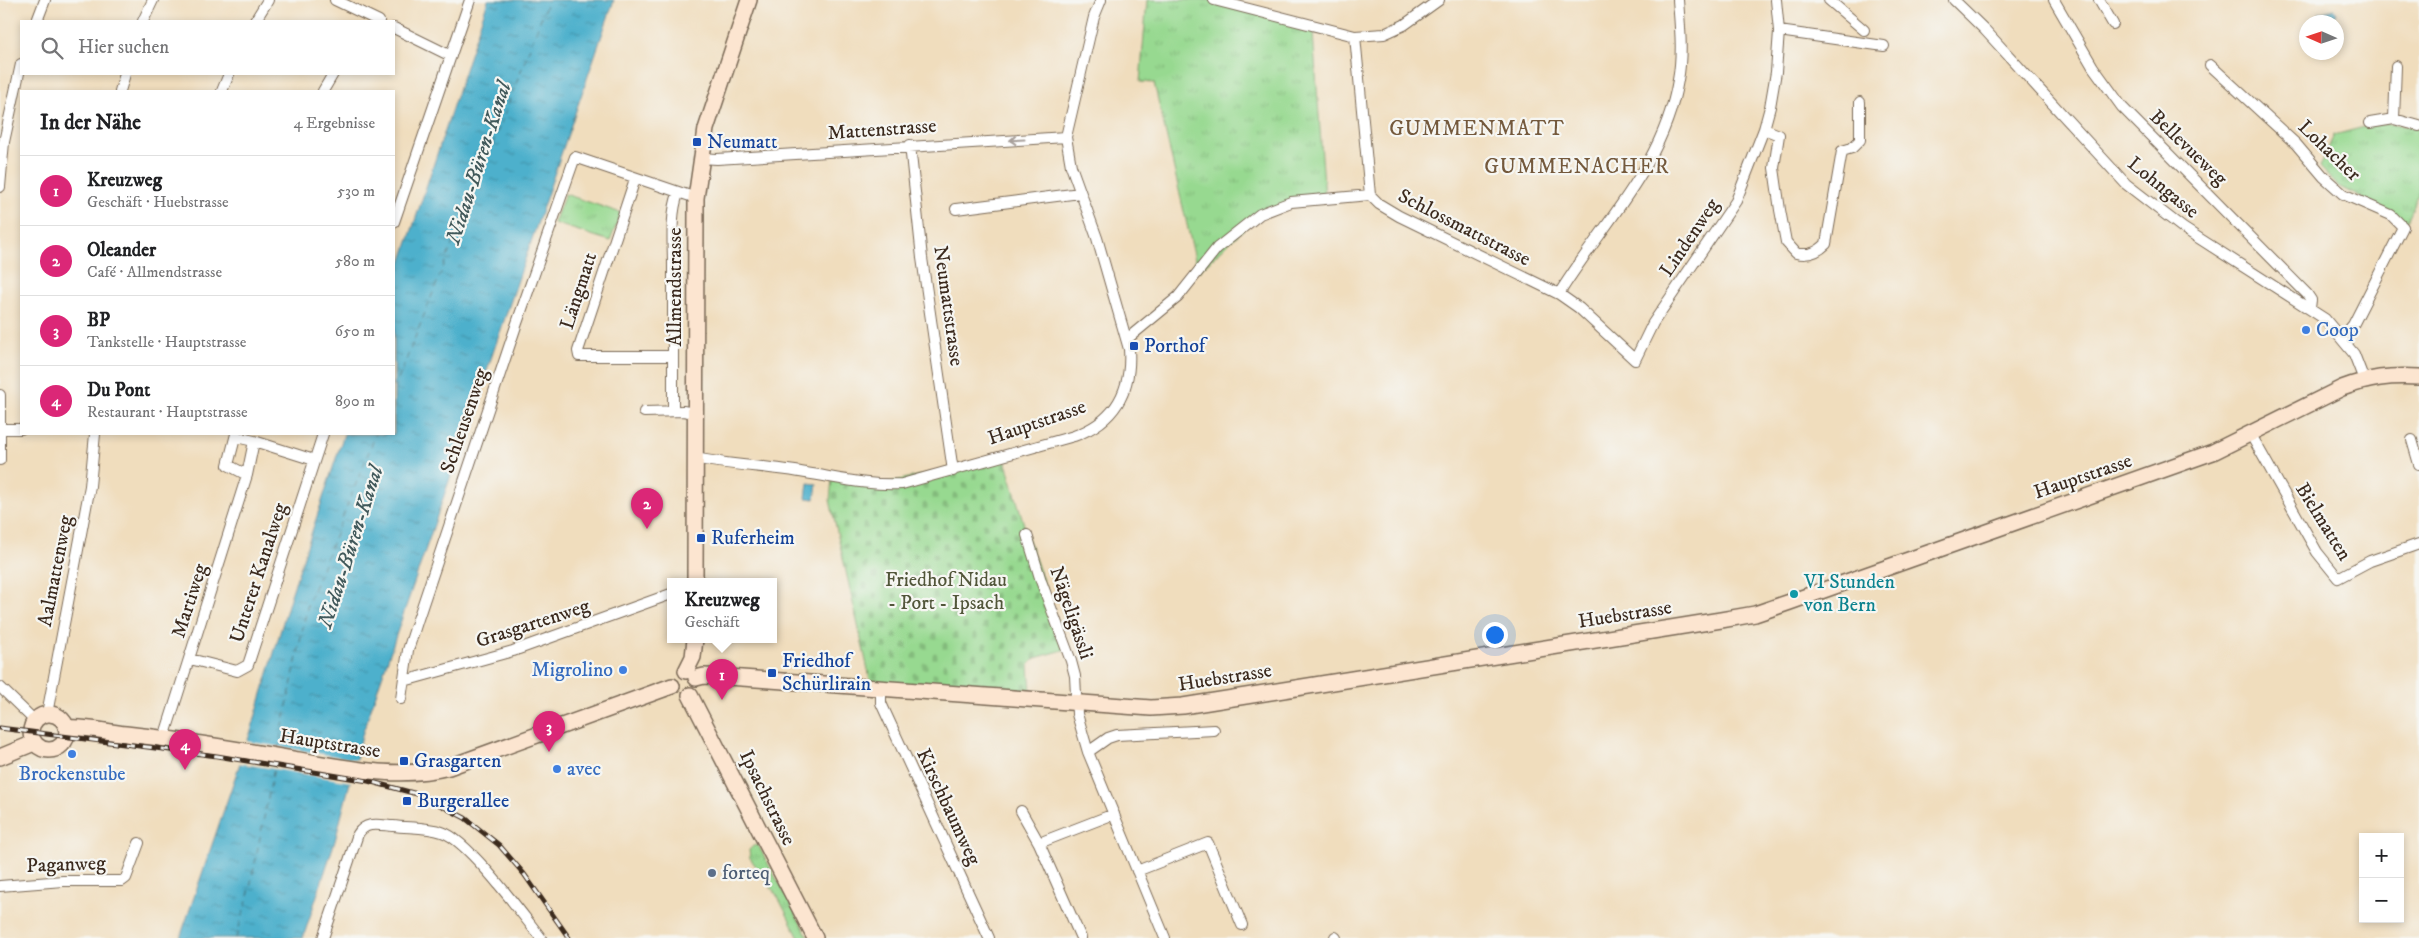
<!DOCTYPE html>
<html lang="de">
<meta charset="utf-8">
<style>
body{margin:0;font-family:"IM FELL DW Pica",serif;background:#f6f6f6;color:#202124}
.controls{position:absolute;right:15px;bottom:15px;display:grid;overflow:hidden;border-radius:0px;box-shadow:0 2px 8px #0003}
.controls button{width:45px;height:45px;display:grid;place-items:center;padding:0;border:0;border-bottom:1px solid #e0e0e0;background:#fff;color:#202124;font:25px sans-serif}
.compass{position:absolute;left:2299px;top:15px;width:45px;height:45px;border-radius:50%;background:#fff;box-shadow:0 2px 8px #0003;rotate:273deg}
.you{position:absolute;left:1494px;top:634px;width:18px;height:18px;margin:-12px;border:4px solid #fff;border-radius:50%;background:#1a73e8;box-shadow:0 0 0 8px #1a73e833}
.badge{display:grid;place-items:center;width:32px;height:32px;border-radius:50%;background:#db2777;color:#fff;font-size:16px;font-weight:700}
.pin{position:absolute;translate:-50% -41px;filter:drop-shadow(0 1px 2px #0008)}
.pin::after{content:'';position:absolute;top:26px;width:18px;height:15px;background:inherit;clip-path:polygon(0 0,100% 0,50% 100%)}
.popup{position:absolute;left:667px;top:578px;width:110px;height:65px;box-sizing:border-box;display:grid;place-content:center;border-radius:0px;background:#fff;filter:drop-shadow(0 1px 4px #0005);font-size:16px;white-space:nowrap;color:#757577}
.popup b{font-size:19px;color:#202124}
.popup::after{content:'';position:absolute;left:50%;top:100%;margin-left:-10px;border:10px solid transparent;border-top-color:#fff}
.list{margin:0;padding:0;list-style:none}
h2{display:flex;justify-content:space-between;align-items:center;height:65px;margin:0;padding:0 20px;font-size:21px}
h2 small{font-size:16px;font-weight:400;color:#757577}
.list li{display:grid;grid-template-columns:32px 1fr auto;gap:15px;align-items:center;box-sizing:border-box;height:70px;padding:0 20px;border-top:1px solid #e0e0e0}
.list b{display:block;font-size:19px;white-space:nowrap}
.list p{margin:0;font-size:16px;white-space:nowrap;color:#757577}
.list em{font-size:16px;font-style:normal;color:#757577}
.icon{flex:none;width:28px;height:28px;fill:none;stroke:currentColor;stroke-width:2;stroke-linecap:round;stroke-linejoin:round}
.map{position:relative;flex:none;width:2419px;height:938px;overflow:hidden}
.search{position:absolute;background:#fff;box-shadow:0 2px 8px #0003;left:20px;top:20px;width:375px;height:55px;display:flex;align-items:center;gap:12px;box-sizing:border-box;padding:0 18px;border-radius:0px;color:#757577;font-size:19px}
.panel{position:absolute;background:#fff;box-shadow:0 2px 8px #0003;left:20px;top:90px;width:375px;height:345px;border-radius:0px}
.map>svg:first-child{display:block}
</style>
<div class="map">
<svg width="2419" height="938" viewBox="0 0 2419 938">
<defs>
<pattern id="grass-tufts" width="24" height="20" patternUnits="userSpaceOnUse" patternTransform="scale(1.25)"><rect width="24" height="20" fill="#97d990"/><path d="M3 7l-1-3M5 7V3M7 7l1-3M15 17l-1-3M17 17v-4M19 17l1-3" fill="none" stroke="#83ba7c"/></pattern>
<pattern id="cemetery-stones" width="16" height="16" patternUnits="userSpaceOnUse" patternTransform="scale(1.25)"><rect width="16" height="16" fill="#97d990"/><path d="M2 7V4a2 2 0 0 1 4 0v3zM10 15v-3a2 2 0 0 1 4 0v3z" fill="#83ba7c"/></pattern>
<pattern id="water-ripples" width="26" height="14" patternUnits="userSpaceOnUse" patternTransform="scale(1.25)"><rect width="26" height="14" fill="#4db0cc"/><path d="M2 4q2-2 4 0t4 0M15 11q2-2 4 0t4 0" fill="none" stroke="#418fa5"/></pattern>
</defs>
<rect width="100%" height="100%" fill="#f6f6f2"/>
<filter id="ink" filterUnits="userSpaceOnUse"><feTurbulence type="fractalNoise" baseFrequency=".02" numOctaves="2"/><feDisplacementMap in="SourceGraphic" scale="10" xChannelSelector="R" yChannelSelector="G"/><feConvolveMatrix kernelMatrix="1 2 1 2 8 2 1 2 1" color-interpolation-filters="sRGB"/></filter>
<filter id="wash" filterUnits="userSpaceOnUse"><feTurbulence type="fractalNoise" baseFrequency=".0096" numOctaves="4" result="noise"/><feDisplacementMap in="SourceGraphic" scale="20" xChannelSelector="R" yChannelSelector="G"/><feGaussianBlur stdDeviation="1.12" result="paint"/><feColorMatrix in="noise" values="0 0 0 0 0 0 0 0 0 0 0 0 0 0 0 0 0 1.4 0 .05"/><feComposite in="paint" operator="in"/></filter>
<g filter="url(#wash)">
<rect width="100%" height="100%" fill="#f0ddbd"/>
<path fill="url(#grass-tufts)" stroke="#698257" d="M1147,0H1214L1355,36L1313,33L1325,198L1260,214L1198,272L1154,83L1140,82Z
M2386,124L2405,125L2419,129V193L2407,221L2338,186L2320,167L2334,135L2368,126Z
M565,194L621,213L610,241L554,223Z
M758,845L809,938H799L778,897L750,858L749,850L753,846Z"/>
<path fill="url(#cemetery-stones)" stroke="#698257" d="M1004,456L1027,535L1067,649L1035,658L1029,665L1031,694L872,688L830,500L832,479L882,484Z"/>
<path fill="url(#water-ripples)" stroke="#446d75" d="M488,0H614L363,732L335,841L303,938H180L252,728L290,598L344,434H394V284Z
M2334,9L2337,12L2335,16L2320,20L2319,13Z
M808,483L817,484L815,499L806,498Z"/>
<path fill="#f0ddbd" d="M245,741L358,760L352,782L238,763Z"/>
<g fill="none" stroke-linecap="round" stroke-linejoin="round">
<path stroke="#41595b" stroke-width="1" stroke-dasharray="6 5" stroke-linecap="butt" d="M394,390L501,123L548,0
M278,750L308,603L376,434
M236,938L248,897L275,763"/>
</g>
</g>
<g filter="url(#ink)">
<g fill="none" stroke-linecap="round" stroke-linejoin="round">
<defs>
<path id="minor" d="M335,0L379,21
M1214,0L1355,36L1384,34L1404,25L1439,0
M1829,0L1864,30
M1954,0L1985,30L2126,184L2183,228L2325,319L2354,354L2364,380
M2054,0L2093,67L2122,107L2307,294L2311,300L2310,308
M2099,0L2113,24
M37,21L45,0
M143,21L153,0
M255,21L268,0
M394,28L451,56
M1779,31L1884,46
M1355,36L1370,195
M2210,65L2296,144L2324,177L2343,194L2391,215L2403,227L2353,325L2342,338
M120,91L125,74
M222,91L229,74
M323,91L333,74
M2394,119L2396,66
M2370,123L2394,119L2419,126
M1764,129L1779,135L1774,168L1780,210L1786,242L1796,253C1808,256 1817,253 1826,244L1842,151L1852,148L1860,140V102
M910,145L922,258L953,471
M700,158L717,159L1066,137
M635,179L578,351L579,356H671
M0,187L4,142L21,64
M1370,195L1379,204L1399,216L1559,294L1579,308L1635,360L1653,323L1736,201L1764,129L1770,107L1776,72L1779,31L1776,0
M956,209L1080,193
M394,222L470,0
M1559,294C1602,224 1664,165 1678,80C1683,53 1680,27 1678,0
M1127,339L1178,297L1217,248L1260,214L1291,202L1370,195
M0,395V460
M673,411C673,362 673,314 673,266C673,243 670,215 678,194
M644,412L683,411L695,413
M0,429H21
M2250,433L2317,552L2338,578L2370,561L2419,544
M236,434L228,465L247,475
M2412,440L2419,464
M254,441L314,460
M695,458C732,466 770,466 806,473C838,478 869,486 902,484L1074,436C1114,422 1132,392 1129,349L1097,238L1071,166L1066,137L1094,17L1101,0
M1027,535L1041,581L1071,661L1075,676L1077,714L1088,752L1165,938
M190,659L237,671L248,665L323,434
M404,681L513,651L671,594
M0,687L35,721
M881,689V703L989,938
M401,699L408,650L418,619L516,326L575,157L696,198
M47,714L90,486L95,434
M164,738L247,475L254,441L236,437
M1088,752L1108,738L1117,735L1214,730
M1021,811L1039,843
M1137,871L1208,843L1242,925
M0,886L63,881H122L126,878L139,843
M1335,937L1336,938
M323,938L358,834C366,821 379,825 393,826C409,828 427,827 442,832C468,840 522,914 541,938
M1081,938L1039,843L1114,814"/>
<path id="secondary" d="M695,581L696,198L706,129L749,0
M686,671L693,657L695,639
M696,678L704,676L728,677L1151,708L1183,706L1721,620L1755,614L1790,602L2213,452L2342,388C2369,378 2390,375 2419,377
M690,695L815,938
M31 732a18 18 0 1 1 36 0a18 18 0 1 1-36 0Z
M66,728C87,726 106,732 126,734C184,740 241,750 299,760C349,768 398,780 449,767L672,686
M0,757L34,743"/>
</defs>
<use href="#minor" stroke="#7a6956" stroke-width="12"/>
<use href="#secondary" stroke="#7a6956" stroke-width="18"/>
<use href="#minor" stroke="#fff" stroke-width="10"/>
<use href="#secondary" stroke="#fce5d0" stroke-width="15"/>
<defs>
<path id="rail" d="M0,728L217,756L368,781L421,795L465,818L499,845L524,874L569,938"/>
</defs>
<use href="#rail" stroke="#3b2a1e" stroke-width="5"/>
<use href="#rail" stroke="#f6f6f2" stroke-width="3" stroke-dasharray="9" stroke-linecap="butt"/>
</g>
<defs><path id="oneway-shaft" d="M-6 0H5M1.5-3L5.5 0L1.5 3" fill="none" stroke-width="1.6" stroke-linecap="round" stroke-linejoin="round" transform="scale(1.25)"/></defs>
<use stroke="#a79f9a" href="#oneway-shaft" transform="translate(1017 140) rotate(177)"/>
</g>
<g fill="#1a4fb4" stroke="#f6f6f2" stroke-width="2">
<rect x="692" y="137" width="10" height="10" rx="2.5"/>
<rect x="1129" y="341" width="10" height="10" rx="2.5"/>
<rect x="696" y="533" width="10" height="10" rx="2.5"/>
<rect x="767" y="668" width="10" height="10" rx="2.5"/>
<rect x="399" y="756" width="10" height="10" rx="2.5"/>
<rect x="402" y="796" width="10" height="10" rx="2.5"/>
</g>
<g fill="#3f7fe0" stroke="#f6f6f2" stroke-width="2">
<circle cx="2306" cy="330" r="5"/>
<circle cx="623" cy="670" r="5"/>
<circle cx="72" cy="754" r="5"/>
<circle cx="557" cy="769" r="5"/>
</g>
<circle fill="#0f9aa8" stroke="#f6f6f2" stroke-width="2" cx="1794" cy="594" r="5"/>
<circle fill="#5c6f8a" stroke="#f6f6f2" stroke-width="2" cx="712" cy="873" r="5"/>
<g text-anchor="middle" dominant-baseline="central" stroke-width="4.5" stroke-linejoin="round" paint-order="stroke">
<g font-size="20" fill="#3b2a1e" stroke="#f6f6f2">
<text transform="translate(882 130) rotate(-4)">Mattenstrasse</text>
<text transform="translate(2188 148) rotate(44)">Bellevueweg</text>
<text transform="translate(2329 151) rotate(44)">Lohacher</text>
<text transform="translate(2163 188) rotate(39)">Lohngasse</text>
<text transform="translate(1464 228) rotate(27)">Schlossmattstrasse</text>
<text transform="translate(1690 238) rotate(-56)">Lindenweg</text>
<text transform="translate(675 287) rotate(-90)">Allmendstrasse</text>
<text transform="translate(579 291) rotate(-72)">Längmatt</text>
<text transform="translate(948 306) rotate(82)">Neumattstrasse</text>
<text transform="translate(465 421) rotate(-71)">Schleusenweg</text>
<text transform="translate(1037 423) rotate(-19)">Hauptstrasse</text>
<text transform="translate(2083 477) rotate(-19)">Hauptstrasse</text>
<text transform="translate(2323 522) rotate(58)">Bielmatten</text>
<text transform="translate(56 571) rotate(-79)">Aalmattenweg</text>
<text transform="translate(259 573) rotate(-72)">Unterer Kanalweg</text>
<text transform="translate(190 601) rotate(-72)">Martiweg</text>
<text transform="translate(1071 613) rotate(71)">Nägeligässli</text>
<text transform="translate(1625 615) rotate(-9)">Huebstrasse</text>
<text transform="translate(533 624) rotate(-18)">Grasgartenweg</text>
<text transform="translate(1225 678) rotate(-9)">Huebstrasse</text>
<text transform="translate(330 744) rotate(9)">Hauptstrasse</text>
<text transform="translate(767 798) rotate(64)">Ipsachstrasse</text>
<text transform="translate(948 807) rotate(65)">Kirschbaumweg</text>
<text transform="translate(66 865) rotate(-2)">Paganweg</text>
</g>
<g font-size="20" fill="#164399" stroke="#f6f6f2" text-anchor="start">
<text x="707" y="142">Neumatt</text>
<text x="1144" y="346">Porthof</text>
<text x="711" y="538">Ruferheim</text>
<text x="782" y="661">Friedhof<tspan x="782" dy="23">Schürlirain</tspan></text>
<text x="414" y="761">Grasgarten</text>
<text x="417" y="801">Burgerallee</text>
</g>
<g font-size="20" fill="#366cbe" stroke="#f6f6f2" text-anchor="start">
<text x="2316" y="330">Coop</text>
<text x="613" y="670" text-anchor="end">Migrolino</text>
<text x="567" y="769">avec</text>
<text x="72" y="774" text-anchor="middle">Brockenstube</text>
</g>
<g font-size="20" fill="#52563a" stroke="#f6f6f2">
<text x="946" y="580">Friedhof Nidau<tspan x="946" dy="23">- Port - Ipsach</tspan></text>
</g>
<g font-size="20" fill="#0d838f" stroke="#f6f6f2" text-anchor="start">
<text x="1804" y="582">VI Stunden<tspan x="1804" dy="23">von Bern</tspan></text>
</g>
<g font-size="20" fill="#4e5e75" stroke="#f6f6f2" text-anchor="start">
<text x="722" y="873">forteq</text>
</g>
<g font-size="21" letter-spacing="1" fill="#74593c" stroke="#f6f6f2">
<text x="1477" y="129">GUMMENMATT</text>
<text x="1577" y="167">GUMMENACHER</text>
</g>
<g font-size="21" font-style="italic" fill="#41595b" stroke="#f6f6f2">
<text transform="translate(479 163) rotate(-72)">Nidau-Büren-Kanal</text>
<text transform="translate(351 547) rotate(-72)">Nidau-Büren-Kanal</text>
</g>
</g>
</svg>
<div class="controls">
<button>+</button>
<button>−</button>
</div>
<svg class="compass" viewBox="-18 -18 36 36"><path d="M0-13l5 13h-10z" fill="#e53935"/><path d="M0 13l5-13h-10z" fill="#757577"/></svg>
<div class="you"></div>
<div class="pin badge" style="left:722px;top:700px">1</div>
<div class="popup"><b>Kreuzweg</b>Geschäft</div>
<div class="pin badge" style="left:647px;top:529px">2</div>
<div class="pin badge" style="left:549px;top:752px">3</div>
<div class="pin badge" style="left:185px;top:770px">4</div>
<div class="search"><svg class="icon" aria-label="search" viewBox="0 0 24 24"><circle cx="10" cy="10" r="6"/><path d="M15 15l6 6"/></svg>Hier suchen</div>
<section class="panel">
<h2>In der Nähe<small>4 Ergebnisse</small></h2>
<ul class="list">
<li><span class="badge">1</span><div><b>Kreuzweg</b><p>Geschäft · Huebstrasse</p></div><em>530 m</em></li>
<li><span class="badge">2</span><div><b>Oleander</b><p>Café · Allmendstrasse</p></div><em>580 m</em></li>
<li><span class="badge">3</span><div><b>BP</b><p>Tankstelle · Hauptstrasse</p></div><em>650 m</em></li>
<li><span class="badge">4</span><div><b>Du Pont</b><p>Restaurant · Hauptstrasse</p></div><em>890 m</em></li>
</ul>
</section>
</div>
